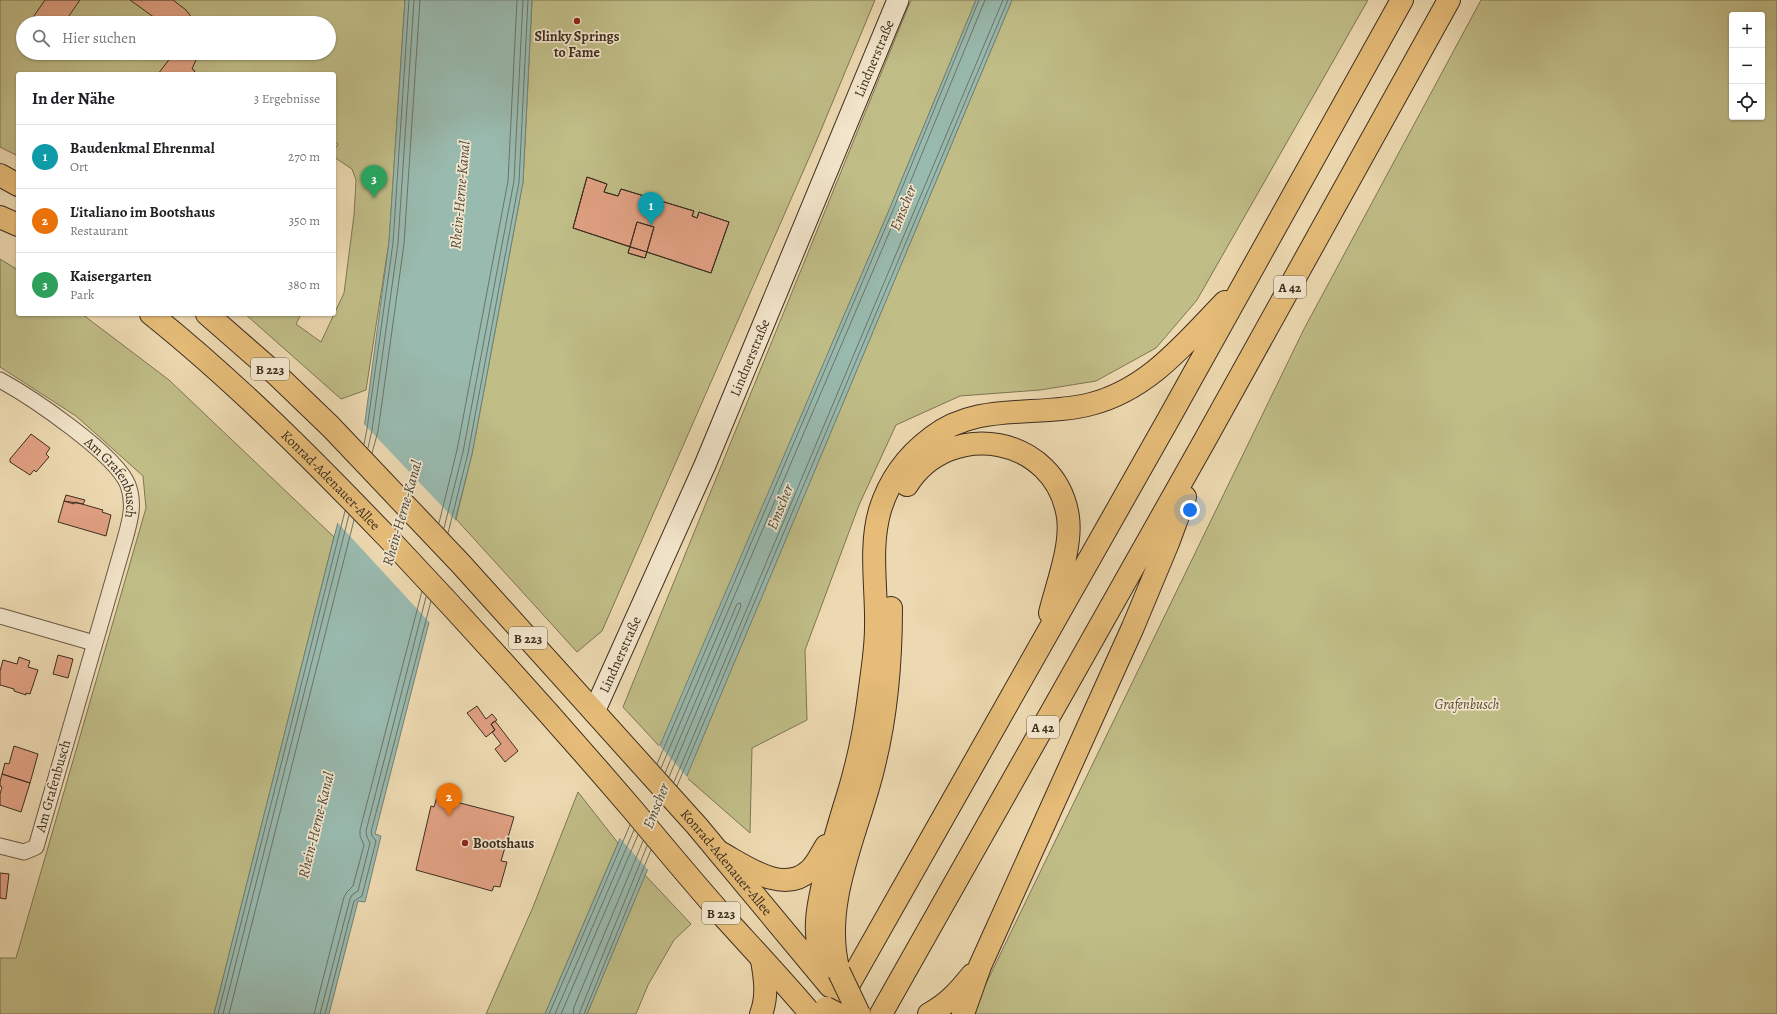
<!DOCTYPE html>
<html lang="de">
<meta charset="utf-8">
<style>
body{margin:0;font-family:Alegreya,serif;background:#f2f2f2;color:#202124}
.controls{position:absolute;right:12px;top:12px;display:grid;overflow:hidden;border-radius:4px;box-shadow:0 1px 3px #0004}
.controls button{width:36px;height:36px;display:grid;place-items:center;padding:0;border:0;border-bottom:1px solid #e0e0e0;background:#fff;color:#202124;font:20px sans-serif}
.you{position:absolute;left:1190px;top:510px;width:14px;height:14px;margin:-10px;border:3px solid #fff;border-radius:50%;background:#1a73e8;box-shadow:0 0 0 6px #1a73e833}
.badge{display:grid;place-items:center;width:26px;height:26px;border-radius:50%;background:#ea580c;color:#fff;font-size:13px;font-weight:700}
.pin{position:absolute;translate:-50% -33px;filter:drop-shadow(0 1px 2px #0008)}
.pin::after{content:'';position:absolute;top:21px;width:14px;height:12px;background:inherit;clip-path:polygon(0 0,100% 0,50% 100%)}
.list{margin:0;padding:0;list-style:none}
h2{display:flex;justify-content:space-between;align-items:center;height:52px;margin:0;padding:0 16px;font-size:17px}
h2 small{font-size:13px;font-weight:400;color:#757577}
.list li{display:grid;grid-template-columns:26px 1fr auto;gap:12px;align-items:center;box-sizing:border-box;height:64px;padding:0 16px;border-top:1px solid #e0e0e0}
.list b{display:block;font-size:15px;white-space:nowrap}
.list p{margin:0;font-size:13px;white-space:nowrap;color:#757577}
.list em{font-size:13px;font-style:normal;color:#757577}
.icon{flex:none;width:22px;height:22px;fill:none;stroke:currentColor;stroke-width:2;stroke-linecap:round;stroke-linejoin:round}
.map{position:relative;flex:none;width:1777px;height:1014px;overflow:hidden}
.search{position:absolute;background:#fff;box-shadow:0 1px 3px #0004;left:16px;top:16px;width:320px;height:44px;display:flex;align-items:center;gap:10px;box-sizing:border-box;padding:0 14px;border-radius:22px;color:#757577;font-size:15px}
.panel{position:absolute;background:#fff;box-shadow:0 1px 3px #0004;left:16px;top:72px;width:320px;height:244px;border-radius:4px}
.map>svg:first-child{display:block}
</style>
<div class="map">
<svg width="1777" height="1014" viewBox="0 0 1777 1014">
<rect width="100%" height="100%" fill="#edd9b1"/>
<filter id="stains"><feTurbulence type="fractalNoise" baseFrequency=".005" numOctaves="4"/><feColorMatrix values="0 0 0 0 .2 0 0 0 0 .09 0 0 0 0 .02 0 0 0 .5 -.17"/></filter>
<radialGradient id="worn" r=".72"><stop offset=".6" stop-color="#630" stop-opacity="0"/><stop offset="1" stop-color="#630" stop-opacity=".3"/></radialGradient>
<path fill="#c0bd87" stroke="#7e7654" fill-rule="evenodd" d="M0,0H405L389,242L366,390L341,399L245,314H301L296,324L321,342L344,293L354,215L356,180L352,169L334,157V150L338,144L334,141V74H18V156L0,147ZM23,23H329V53H23Z
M532,0H875L816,142L602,631L577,652L456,519L472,454L523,182Z
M911,0H976L890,208L660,747L623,707Z
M1012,0H1368L1197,300L1156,348L1096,381L1040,390L960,396L896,425L859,505L805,650L807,720L752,748L750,833L686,777Z
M1481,0H1777V1014H975L978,1000L1304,329ZM1732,15H1762V117H1732Z
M0,259L18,270V314H82L169,380L334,537L214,1014H0V958H16L146,508L143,476L76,416L0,367Z
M578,792L618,843L545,1014H486L533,907Z
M645,875L691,924L674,940L648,985L636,1014H587Z"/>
<path fill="#99baaf" stroke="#748276" d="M405,0H532L523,182L472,454L375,834L381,836L365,902L358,901L329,1014H214L334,537L364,429L389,242Z
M976,0H1012L587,1014H545L890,208Z"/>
<path fill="#edd9b1" d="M362,422L457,522L431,624L336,521Z
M659,745L688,778L649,871L619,837Z"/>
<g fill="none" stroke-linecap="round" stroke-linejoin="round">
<path stroke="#6b7468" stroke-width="1" d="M364,444L367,429L393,243L409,0
M368,448L372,430L398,243L414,0
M372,453L378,431L404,244L420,0
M439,523L457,450L508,181L517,0
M444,528L463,452L514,181L523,0
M448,533L468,453L519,182L528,0
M657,764L893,210L979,0
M661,768L898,212L985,0
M665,773L737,604L740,603L741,606L669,777
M674,782L1003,0
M677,786L1008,0
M218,1014L345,511
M223,1014L349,515
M229,1014L354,520
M314,1014L344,897L347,892L353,886L364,845L360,836V830L422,591
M320,1014L350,899L352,895L358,891L370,843L367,837L366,831L426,597
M325,1014L354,901L362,896L376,841L372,836L371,832L431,601
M549,1014L630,825
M555,1014L634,830
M561,1014L638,835
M573,1014L574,1007L643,841
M579,1014L647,846
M584,1014L651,850"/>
</g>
<path fill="#e1a183" stroke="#3d2e20" d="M45,0H80L64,23H29Z
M130,0H173L186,10L196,23H162Z
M174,53H199L192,69L195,71L192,74H158Z
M587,177L607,184L604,192L618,196L621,189L694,211L692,216L697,218L699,212L729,222L711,273L647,252L654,227L637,222L630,247L573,228Z
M587,177L607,184L604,192L618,196L621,189L694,211L692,216L697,218L699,212L729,222L711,273L573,228Z
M637,222L654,227L645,258L628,253Z
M630,247L647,252L645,258L628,253Z
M31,434L50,448L46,454L49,457L36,472L34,470L30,475L10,462V459Z
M66,495L85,500L83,504L64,501Z
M64,501L74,504L75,502L103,510L102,512L111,515L106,536L58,522Z
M58,655L73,659L68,678L53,674Z
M19,657L30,661L28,667L38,670L30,694L26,693V695L14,691V689L0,685V671L3,660L17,664Z
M477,706L486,719L492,714L497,720L491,724L495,730L486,737L467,713Z
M495,721L518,751L505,762L495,749L501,744L492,732L495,730L491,724Z
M14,746L38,754L30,783L2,774L5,763L9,764Z
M2,774L30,783L21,812L0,805V794L2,787L0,786V782Z
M437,797L514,817L501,861L507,862L500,887L494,886L492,891L416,870L431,806L434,807Z
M0,873L9,874L6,899L0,898Z"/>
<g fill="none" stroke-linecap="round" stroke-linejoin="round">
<defs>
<g id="street">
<path id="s1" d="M0,380C31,397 116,454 128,485C135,504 130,521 125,539L36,847L24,852L0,846"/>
<path d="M0,616L94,643"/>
</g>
<g id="secondary">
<path id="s2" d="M594,712L705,465L898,0"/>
</g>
<g id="primary">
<path d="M0,175L18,185"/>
<path d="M0,217L18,225"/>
<path id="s3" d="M151,314C237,383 314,461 390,540C473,628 554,718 633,810C663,846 693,882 724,917C753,949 783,981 811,1014"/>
<path id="s4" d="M207,314L278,376L331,427L461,564L697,826L830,986"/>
</g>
<path id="highway" d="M907,485C950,417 1056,436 1068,517C1072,547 1057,584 1050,613
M719,852C744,865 782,895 809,871C817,864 821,854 826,846
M824,970C810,930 819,899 829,860C835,838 841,817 848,795C857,765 864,734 868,703C871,678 876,652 876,627C877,589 869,547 880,510C889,481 907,456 931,438C978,401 1037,418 1091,404C1149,389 1185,343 1225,302
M839,972C820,903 859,831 874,765C887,713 891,661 891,608
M761,1014C768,996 765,978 762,960
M832,1014L1168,420L1402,0
M881,1014L1205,440L1449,0
M929,1014C948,1004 959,991 972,975
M963,1014L980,966L1133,627L1168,543L1185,497"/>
</defs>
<use href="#street" stroke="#695944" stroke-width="17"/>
<use href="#secondary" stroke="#3d2e20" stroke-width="23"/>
<use href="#primary" stroke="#3d2e20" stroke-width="24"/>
<use href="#highway" stroke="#3d2e20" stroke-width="24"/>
<use href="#street" stroke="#f3e6cc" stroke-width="15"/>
<use href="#secondary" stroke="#f3e6cc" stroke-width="21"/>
<use href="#primary" stroke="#e6bc78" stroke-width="22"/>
<use href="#highway" stroke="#e6bc78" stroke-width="22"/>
<defs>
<path id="primary-bridge" d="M839,972L859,1014
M826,1008L838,1014"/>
</defs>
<use href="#primary-bridge" stroke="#3d2e20" stroke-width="24" stroke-linecap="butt"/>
<use href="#primary-bridge" stroke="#e6bc78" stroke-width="22"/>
</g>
<g fill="#8f2418" stroke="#f3e6cc" stroke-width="1.5">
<circle cx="577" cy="21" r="4"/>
<circle cx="465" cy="843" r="4"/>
</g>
<g text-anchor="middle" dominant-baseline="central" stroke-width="3.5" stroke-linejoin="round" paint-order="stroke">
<g fill="#f3e6cc" stroke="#746554" stroke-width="1">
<rect x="1274" y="276" width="32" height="22" rx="3"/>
<rect x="251" y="358" width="38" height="22" rx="3"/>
<rect x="509" y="627" width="38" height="22" rx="3"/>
<rect x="1027" y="716" width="32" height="22" rx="3"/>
<rect x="702" y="902" width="38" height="22" rx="3"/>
</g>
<g font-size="13" font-weight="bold" fill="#3d2e20">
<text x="1290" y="287">A 42</text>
<text x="270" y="369">B 223</text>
<text x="528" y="638">B 223</text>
<text x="1043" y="727">A 42</text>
<text x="721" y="913">B 223</text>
</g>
<g font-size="14" font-weight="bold" fill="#3d2e20" stroke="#f3e6cc">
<text x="577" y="36">Slinky Springs<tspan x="577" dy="16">to Fame</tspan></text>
<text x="473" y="843" text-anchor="start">Bootshaus</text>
</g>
<g font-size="14" fill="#3d2e20" stroke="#f3e6cc">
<text stroke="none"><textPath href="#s2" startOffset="711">Lindnerstraße</textPath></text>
<text stroke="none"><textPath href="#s2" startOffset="387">Lindnerstraße</textPath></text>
<text stroke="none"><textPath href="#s3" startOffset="245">Konrad-Adenauer-Allee</textPath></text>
<text stroke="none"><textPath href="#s1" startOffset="153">Am Grafenbusch</textPath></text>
<text stroke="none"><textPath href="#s2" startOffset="63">Lindnerstraße</textPath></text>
<text transform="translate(53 786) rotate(-74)">Am Grafenbusch</text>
<text stroke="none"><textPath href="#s4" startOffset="756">Konrad-Adenauer-Allee</textPath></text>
</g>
<g font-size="14" font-style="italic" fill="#574b35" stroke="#f3e6cc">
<text x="1467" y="704">Grafenbusch</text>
</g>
<g font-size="15" font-style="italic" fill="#4f4a3d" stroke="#f3e6cc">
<text transform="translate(460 195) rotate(-85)">Rhein-Herne-Kanal</text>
<text transform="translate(903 208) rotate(-68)">Emscher</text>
<text transform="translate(780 507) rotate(-68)">Emscher</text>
<text transform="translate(402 513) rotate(-74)">Rhein-Herne-Kanal</text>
<text transform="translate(656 806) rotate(-68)">Emscher</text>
<text transform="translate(316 825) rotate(-76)">Rhein-Herne-Kanal</text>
</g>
</g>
<rect width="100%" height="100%" filter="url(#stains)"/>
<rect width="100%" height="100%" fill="url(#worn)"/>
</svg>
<div class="controls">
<button>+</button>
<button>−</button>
<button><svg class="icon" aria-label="locate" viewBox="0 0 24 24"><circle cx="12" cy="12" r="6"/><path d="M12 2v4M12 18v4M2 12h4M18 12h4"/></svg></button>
</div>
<div class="you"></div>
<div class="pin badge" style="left:651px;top:225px;background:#0f9aa8">1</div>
<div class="pin badge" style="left:449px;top:816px;background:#e8710a">2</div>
<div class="pin badge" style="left:374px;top:198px;background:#2e9e5b">3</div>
<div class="search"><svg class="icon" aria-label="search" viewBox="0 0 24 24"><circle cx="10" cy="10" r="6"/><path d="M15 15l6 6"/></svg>Hier suchen</div>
<section class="panel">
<h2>In der Nähe<small>3 Ergebnisse</small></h2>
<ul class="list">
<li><span class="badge" style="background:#0f9aa8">1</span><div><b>Baudenkmal Ehrenmal</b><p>Ort</p></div><em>270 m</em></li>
<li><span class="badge" style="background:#e8710a">2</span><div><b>L'italiano im Bootshaus</b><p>Restaurant</p></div><em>350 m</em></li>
<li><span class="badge" style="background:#2e9e5b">3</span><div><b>Kaisergarten</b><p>Park</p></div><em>380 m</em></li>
</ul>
</section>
</div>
